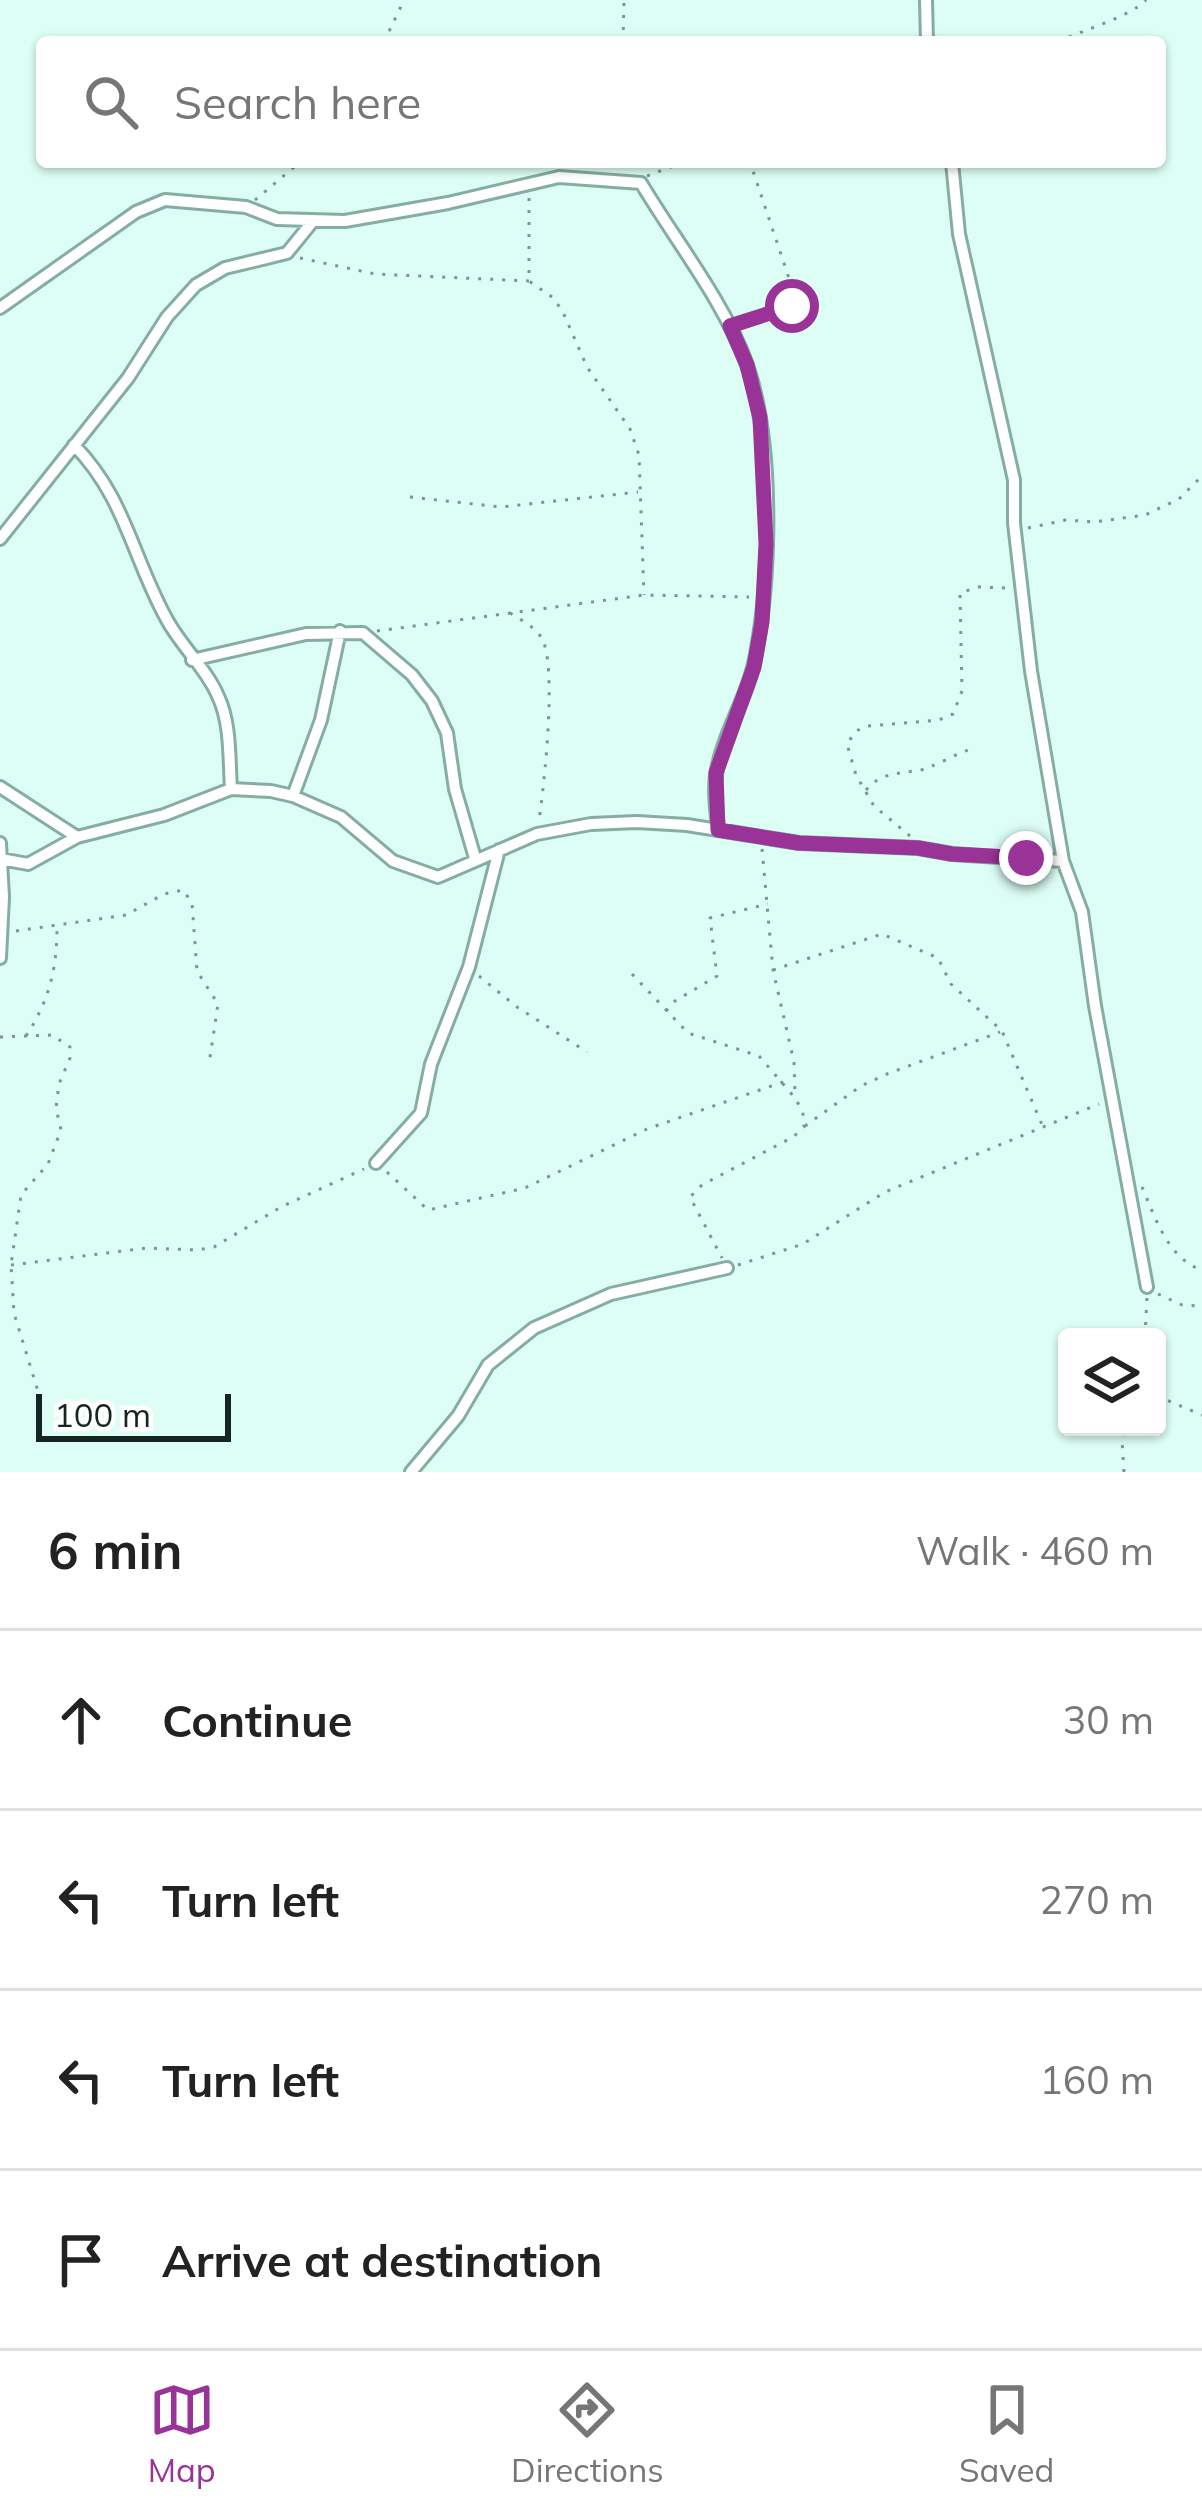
<!DOCTYPE html>
<meta charset="utf-8">
<style>
body{margin:0;font-family:Mulish,sans-serif;background:#f6f6f6;color:#222}
.controls{position:absolute;right:36px;bottom:36px;display:grid;overflow:hidden;border-radius:12px;box-shadow:0 3px 9px #0004}
.controls button{width:108px;height:108px;display:grid;place-items:center;padding:0;border:0;border-bottom:3px solid #e0e0e0;background:#fff;color:#222;font:60px sans-serif}
.scale{position:absolute;left:36px;bottom:30px;width:195px;box-sizing:border-box;padding-left:12px;border:6px solid #152521;border-top:0;font-size:33px;line-height:42px;white-space:nowrap;color:#152521;-webkit-text-stroke:9px #fff;paint-order:stroke}
.stop{position:absolute;width:36px;height:36px;margin:-27px;border:9px solid #993397;border-radius:50%;background:#fff}
.stop.end{background:#993397;border-color:#fff;box-shadow:0 3px 12px #0008}
.list{margin:0;padding:0;list-style:none}
h2{display:flex;justify-content:space-between;align-items:center;height:156px;margin:0;padding:0 48px;font-size:51px}
h2 small{font-size:39px;font-weight:400;color:#767676}
.list li{display:grid;grid-template-columns:78px 1fr auto;gap:36px;align-items:center;box-sizing:border-box;height:180px;padding:0 48px;border-top:3px solid #e0e0e0}
.list b{display:block;font-size:45px;white-space:nowrap}
.list em{font-size:39px;font-style:normal;color:#767676}
.icon{flex:none;width:66px;height:66px;fill:none;stroke:currentColor;stroke-width:2;stroke-linecap:round;stroke-linejoin:round}
.map{position:relative;flex:none;width:1202px;height:1472px;overflow:hidden}
.search{position:absolute;background:#fff;box-shadow:0 3px 9px #0004;left:36px;right:36px;top:36px;height:132px;display:flex;align-items:center;gap:30px;box-sizing:border-box;padding:0 42px;border-radius:12px;color:#767676;font-size:45px}
.sheet{height:876px;background:#fff}
nav{display:flex;justify-content:space-around;align-items:center;box-sizing:border-box;height:168px;border-top:3px solid #e0e0e0;background:#fff;font-size:33px;color:#767676}
nav a{display:grid;justify-items:center;gap:6px}
nav .on{color:#993397}
.map>svg:first-child{display:block}
</style>
<div class="map">
<svg width="1202" height="1472" viewBox="0 0 1202 1472">
<rect width="100%" height="100%" fill="#ddfef5"/>
<g fill="none" stroke-linecap="round" stroke-linejoin="round">
<defs>
<path id="minor" d="M926,0L927,42
M952,162L959,234L1014,480V523L1031,671L1063,861L1082,912L1095,1006L1147,1287
M0,308L136,212L165,200L246,207L277,219L345,221L448,203L559,177L641,183C675,240 725,303 747,365C774,443 771,573 756,654C749,696 722,734 716,775C713,793 717,812 718,830
M74,445C125,497 132,556 166,618C180,645 206,668 218,696C231,723 229,759 231,789
M0,539L128,378L167,317L196,285L225,268L287,253L313,221
M192,660L306,634L363,633L412,675L432,701L447,733L455,789L475,858
M0,787L77,837L164,815L231,789L271,791L293,796L341,817L393,861L438,877L537,834L591,824L637,822L687,825L799,843L918,848L952,854L1063,861
M293,796L321,720L340,631
M0,843L3,897L0,958
M1,859L28,864L77,837
M376,1163L421,1113L431,1064L469,967L499,850
M411,1472L458,1416L488,1365L534,1328L611,1294L727,1268"/>
</defs>
<use href="#minor" stroke="#85ada3" stroke-width="16"/>
<path stroke="#7c958e" stroke-width="3" stroke-dasharray="3 9" stroke-linecap="butt" d="M384,42L404,0
M623,42L624,0
M1058,42C1082,30 1130,17 1146,0
M647,176L684,162
M529,198V281L552,297L562,310L587,367L630,429L639,455L644,595
M255,200L300,162
M300,258L375,274L529,281
M743,322L797,302L750,162
M410,497L501,507L638,492
M1028,528L1066,520L1094,522L1145,515L1179,499L1202,476
M510,613C521,620 534,626 541,637C558,662 544,787 539,820
M377,631L644,595L749,597
M866,790C881,772 899,774 920,770C930,769 959,752 974,748
M910,836L874,806L856,775L847,744L856,731L867,726L939,720L953,714L962,691L960,593L978,587L1008,588
M762,849L773,970L794,1062L795,1094
M16,931L126,915L164,894L183,890L192,903L197,971L218,1004L209,1064
M773,970L882,934L938,958L951,984L1002,1031L1043,1127
M632,974L688,1033L759,1056L796,1099L803,1114L804,1127L793,1137L702,1185L690,1197L722,1258
M479,976L517,1007L587,1052
M666,1011L675,1001L717,976L710,918L768,904
M26,1036C49,1001 57,969 57,927
M0,1037L52,1035L70,1047V1058L59,1084L56,1108L61,1130L48,1164L21,1195L11,1265L14,1313L40,1398
M805,1126L861,1086L887,1074L1000,1032
M387,1172L428,1210L525,1188L647,1129L783,1082
M1142,1187C1155,1217 1168,1259 1202,1270
M11,1265L147,1248L197,1250L214,1247L281,1207L364,1169
M738,1265L803,1244L885,1192L1099,1104
M1158,1294L1182,1305L1202,1306
M1145,1337L1147,1297
M1157,1396L1202,1415
M1124,1472L1122,1440L1125,1427"/>
<use href="#minor" stroke="#fff" stroke-width="10"/>
</g>
<g fill="none" stroke-linecap="round" stroke-linejoin="round">
<path stroke="#993397" stroke-width="15" d="M792,306L730,326L747,365L760,418L766,544L762,622L754,667L716,773L718,830L799,843L918,848L952,854L1026,858"/>
</g>
</svg>
<div class="controls">
<button><svg class="icon" aria-label="layers" viewBox="0 0 24 24"><path d="M12 4l9 5-9 5-9-5zM3 14l9 5 9-5"/></svg></button>
</div>
<div class="scale">100 m</div>
<div class="stop" style="left:792px;top:306px"></div>
<div class="stop end" style="left:1026px;top:858px"></div>
<div class="search"><svg class="icon" aria-label="search" viewBox="0 0 24 24"><circle cx="10" cy="10" r="6"/><path d="M15 15l6 6"/></svg>Search here</div>
</div>
<section class="sheet">
<h2>6 min<small>Walk · 460 m</small></h2>
<ul class="list">
<li><svg class="icon" aria-label="ahead" viewBox="0 0 24 24"><path d="M12 20V5M6 11l6-6 6 6"/></svg><div><b>Continue</b></div><em>30 m</em></li>
<li><svg class="icon" aria-label="left" viewBox="0 0 24 24"><path d="M17 20v-9H6M10 6l-5 5 5 5"/></svg><div><b>Turn left</b></div><em>270 m</em></li>
<li><svg class="icon" aria-label="left" viewBox="0 0 24 24"><path d="M17 20v-9H6M10 6l-5 5 5 5"/></svg><div><b>Turn left</b></div><em>160 m</em></li>
<li><svg class="icon" aria-label="arrive" viewBox="0 0 24 24"><path d="M6 21V4h12l-3 4 3 4H6"/></svg><div><b>Arrive at destination</b></div></li>
</ul>
</section>
<nav>
<a class="on"><svg class="icon" aria-label="map" viewBox="0 0 24 24"><path d="M3 6l6-2 6 2 6-2v14l-6 2-6-2-6 2zM9 4v14M15 6v14"/></svg>Map</a>
<a><svg class="icon" aria-label="directions" viewBox="0 0 24 24"><path d="M12 3l9 9-9 9-9-9zM9 14v-3h6M13 9l2 2-2 2"/></svg>Directions</a>
<a><svg class="icon" aria-label="saved" viewBox="0 0 24 24"><path d="M7 4h10v16l-5-4-5 4z"/></svg>Saved</a>
</nav>
